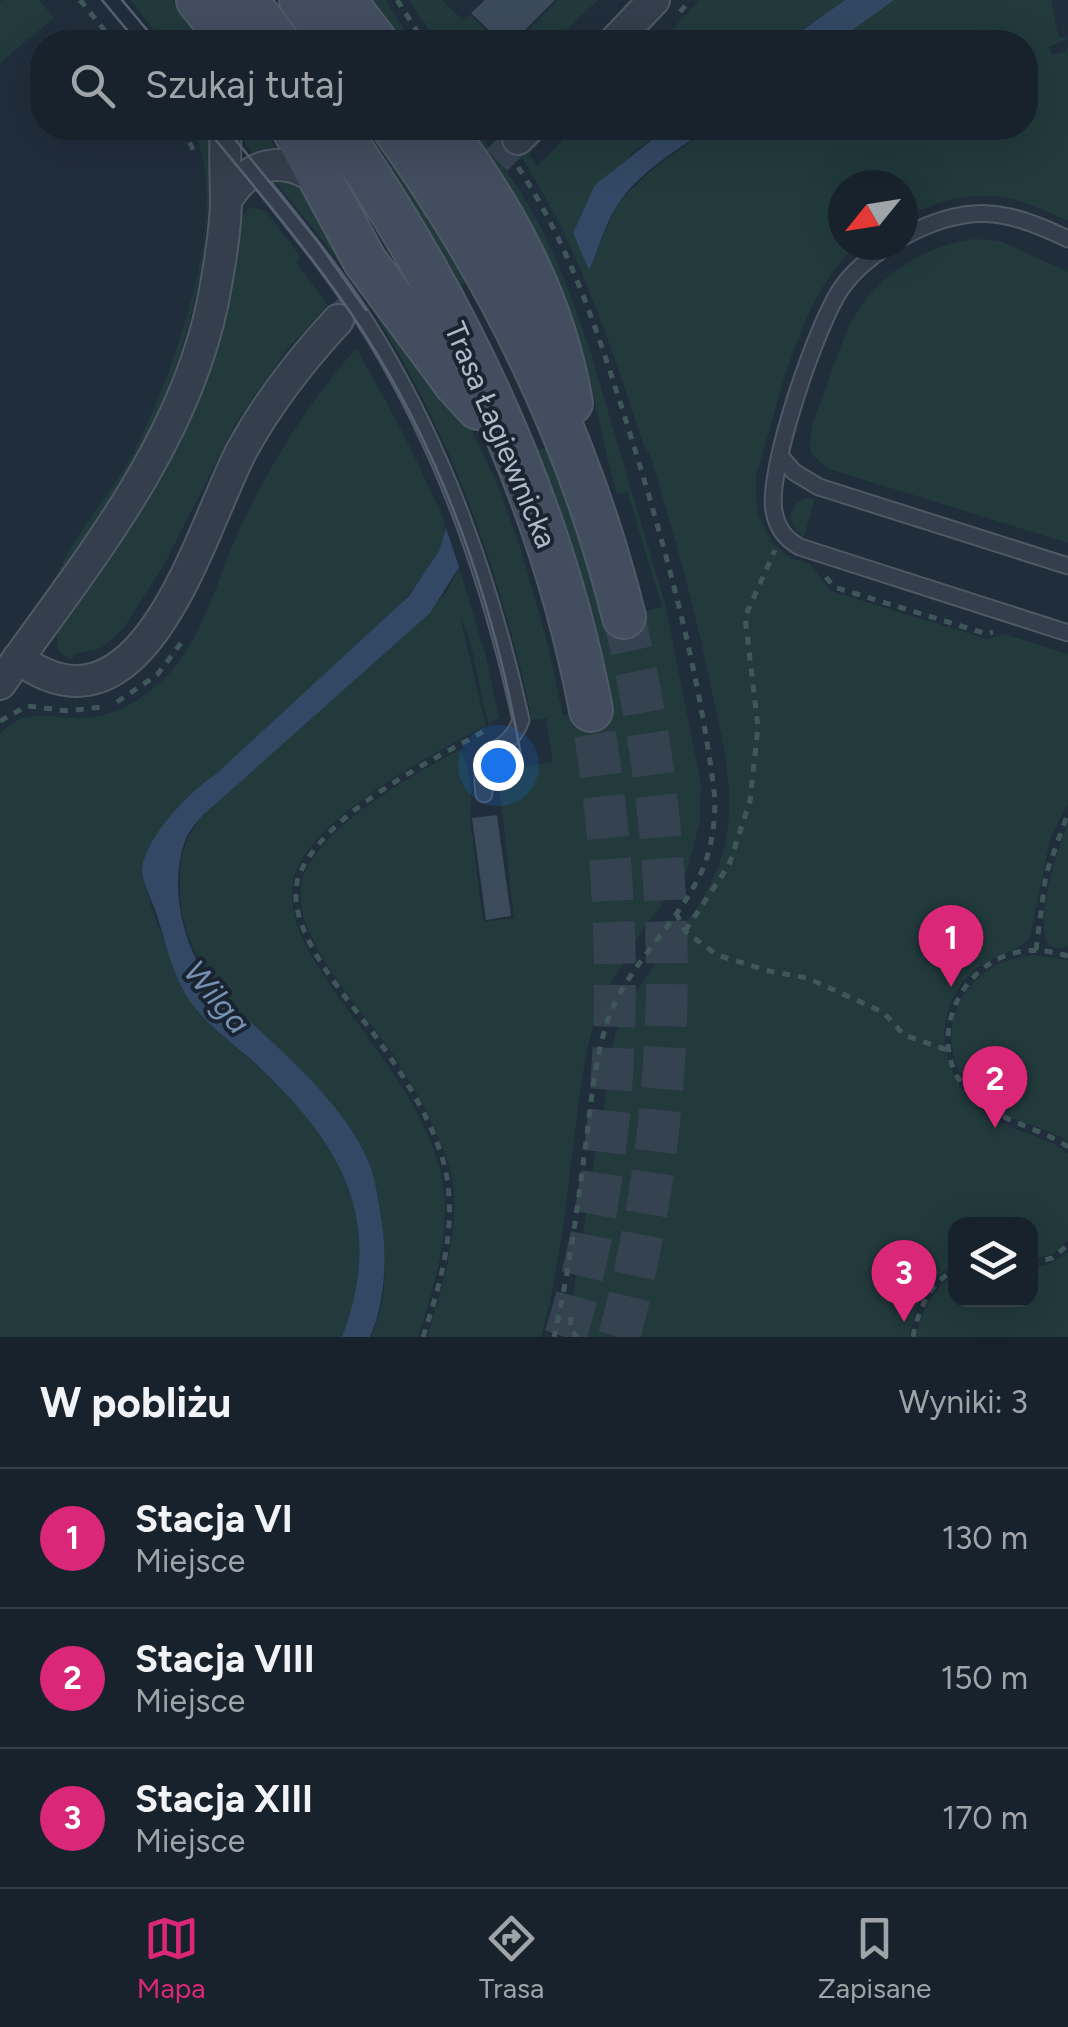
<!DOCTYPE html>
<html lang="pl">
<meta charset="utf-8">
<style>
body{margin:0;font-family:Figtree,sans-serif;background:#212a34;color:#f1f3f6}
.controls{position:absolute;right:30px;bottom:30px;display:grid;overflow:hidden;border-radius:20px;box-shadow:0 10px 40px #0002}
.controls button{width:90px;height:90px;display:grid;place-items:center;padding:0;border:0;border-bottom:2px solid #363f48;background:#18222c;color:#f1f3f6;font:50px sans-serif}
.compass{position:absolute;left:828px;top:170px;width:90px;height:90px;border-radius:50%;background:#18222c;box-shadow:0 10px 40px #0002;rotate:240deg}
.you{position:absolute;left:498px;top:765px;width:35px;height:35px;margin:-25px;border:8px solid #fff;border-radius:50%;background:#1a73e8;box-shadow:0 0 0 15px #1a73e833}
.badge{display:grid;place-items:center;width:65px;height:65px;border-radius:50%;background:#db2777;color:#fff;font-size:32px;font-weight:700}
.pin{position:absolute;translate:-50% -82px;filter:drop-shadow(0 2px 5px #0008)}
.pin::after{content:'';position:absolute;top:52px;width:35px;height:30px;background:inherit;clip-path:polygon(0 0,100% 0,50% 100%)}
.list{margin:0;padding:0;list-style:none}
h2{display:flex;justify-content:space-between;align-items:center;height:130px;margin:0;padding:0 40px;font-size:42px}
h2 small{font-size:32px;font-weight:400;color:#9fa4a9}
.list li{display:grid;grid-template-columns:65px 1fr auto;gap:30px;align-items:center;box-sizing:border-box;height:140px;padding:0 40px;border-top:2px solid #363f48}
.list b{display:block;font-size:38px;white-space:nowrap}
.list p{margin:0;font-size:32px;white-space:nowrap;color:#9fa4a9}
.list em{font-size:32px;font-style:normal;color:#9fa4a9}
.icon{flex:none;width:55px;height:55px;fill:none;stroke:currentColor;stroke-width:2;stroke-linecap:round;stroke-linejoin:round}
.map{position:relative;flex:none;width:1068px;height:1337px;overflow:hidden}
.search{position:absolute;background:#18222c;box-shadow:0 10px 40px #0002;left:30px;right:30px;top:30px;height:110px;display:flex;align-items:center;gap:25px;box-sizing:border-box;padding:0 35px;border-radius:40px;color:#9fa4a9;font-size:38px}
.sheet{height:550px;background:#18222c}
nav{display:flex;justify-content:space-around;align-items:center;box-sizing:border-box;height:140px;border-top:2px solid #363f48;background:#18222c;font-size:28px;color:#9fa4a9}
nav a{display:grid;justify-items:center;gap:5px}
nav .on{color:#db2777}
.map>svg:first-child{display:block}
</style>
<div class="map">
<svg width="1068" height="1337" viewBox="0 0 1068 1337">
<rect width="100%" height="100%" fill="#202d3b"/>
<path fill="#223a3c" d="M3,0H39L54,18L0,63V2Z
M130,0H171L204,42H164Z
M373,0H386L412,42H404Z
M409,0H442L464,21L470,15L498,42H437Z
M558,0H598L553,42H517Z
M700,0H845L786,42H660Z
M894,0H1051L1058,36L1068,39L1048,47L1052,55L1065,52L1068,47V221C1002,189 970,186 903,218V185H843V245H858C800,290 778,407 756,477L757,513L772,542L790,558L810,564L831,591L987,639L1004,634L1068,654V804L1050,839L1030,938C1016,954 989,955 971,973C927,1018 941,1084 992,1118C1016,1133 1045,1135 1068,1153V1240L1053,1254L1031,1260L1030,1224H956L955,1265C927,1279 914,1307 909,1337H564C581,1266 587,1191 602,1121C607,1094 606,1065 614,1038C635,973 690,934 716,872C743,810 722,741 709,678C693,601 672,526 649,452H646C608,338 573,225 501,128H510L527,150L550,128H554L529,154L537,166L575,128H667L633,152L573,233L589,269L616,206L628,192L658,165L710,128H1026V42H836Z
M191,128H200L213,144C207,260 191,359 134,462C111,504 81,544 54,584C65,545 109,497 130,459C169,386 238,204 191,128Z
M238,128H264L276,148L254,155L238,134Z
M354,128H376L468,282L457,287Z
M468,128H476L521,192L543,231L564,278L589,347L666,607L701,784L700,820L688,869L621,960L624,963C587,1013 583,1072 575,1131C566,1200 560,1270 541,1337H427C442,1287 465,1218 449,1165C437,1128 415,1089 394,1056C366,1013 285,932 303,878C321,825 413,775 460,749C469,765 474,802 470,817L483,922L514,918L498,776L500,771L553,762L546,718L532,720C501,574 452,434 371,308C342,263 307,221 273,179H289L302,186L467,420L500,490L521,550L548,645L563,715L610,706L536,450L550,446L611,620L662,607L627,491L617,494C602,442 594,389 579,337C555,259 516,192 468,128Z
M251,207L266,211L301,257L296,262L328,305L285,352L237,421L164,565L123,629L101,648L75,654L71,660C56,652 54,641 60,626C97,574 137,523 168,467C211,389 231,305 241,217Z
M974,239L1000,241L1068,272V543L829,469L812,455C805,431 818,410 826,388C847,328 857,291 916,258C933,249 954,241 974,239Z
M356,348C383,395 409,442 431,492C435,501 445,517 445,527C447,554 402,603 384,623L216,774C190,791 147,835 142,869C140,885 184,995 197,1010C221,1036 250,1058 276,1083C353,1157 382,1235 342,1337H0V735C25,702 57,723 92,717C120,713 145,698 165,678C202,641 216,582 237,535C272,460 303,411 356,348Z
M804,498L815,499L804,537C786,526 786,508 804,498Z
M459,567L486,656L499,718L488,724L470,642L459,612L486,726C433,753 317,815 296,872C284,904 301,939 317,965C359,1031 416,1089 439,1166C455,1222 435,1284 418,1337H371C396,1278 382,1231 365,1173C361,1159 358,1142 350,1130C297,1048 184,997 180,894C179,860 182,843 202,816L446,593Z
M1068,823V946L1061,949L1049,946C1033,921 1057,850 1068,823Z
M1035,955L1068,960V1142C1046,1126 1019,1124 996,1111C956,1088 938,1037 963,996C981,969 1003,958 1035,955Z
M1068,1252V1337H917C920,1311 933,1289 954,1274L956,1300H1030L1031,1268L1050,1264Z"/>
<path fill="#334864" d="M845,0H894L836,42H786Z
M667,128H710C679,148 639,172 618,204C605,223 599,249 589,270L573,233L595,185Z
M446,528L459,567L430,613L202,816C196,823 188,832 185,841C169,885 182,944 209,980C226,1002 249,1020 269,1039C308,1076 354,1119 372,1171C377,1188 379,1207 382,1224C387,1260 385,1303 370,1337H342C386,1222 343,1146 259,1067C238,1047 209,1027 192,1004C172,976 166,943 156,912C152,900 141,881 142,868C147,835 190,791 216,774L409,596L439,551Z"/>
<path fill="#3c4b5b" d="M485,0H555L513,42H501L471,13Z
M497,815L511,916L486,920L472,818Z"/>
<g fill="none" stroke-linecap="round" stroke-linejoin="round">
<path stroke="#354250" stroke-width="30" stroke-dasharray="30 15" stroke-linecap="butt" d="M338,320L518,139"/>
<path stroke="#354250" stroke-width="42" stroke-dasharray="42 21" stroke-linecap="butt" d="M565,1337C627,1143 626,909 591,710
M619,1337C683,1100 681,855 624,617"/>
<defs>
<path id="lane" d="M252,171C295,225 339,278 375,337C447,456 491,585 521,720C507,758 477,742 484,794
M903,237C967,203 1004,208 1068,239
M889,245C872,256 855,269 843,286C818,319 766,472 774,511C777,528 785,539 800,547L1068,633
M781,457L794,472L819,487L1068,566"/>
<path id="street" d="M614,42L654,0
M518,139L529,128
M226,201C251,159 285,155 323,183
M18,658C144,753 201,527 242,450C268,402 301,360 338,320
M0,684C84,565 183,448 213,301C219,269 225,236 226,203C226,178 224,153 226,128"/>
<path id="secondary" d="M198,0L232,42
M246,0L278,42
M301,0L333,42
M344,0L376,42
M293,128L365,261L456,384L478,408
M337,128C458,304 551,499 591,710
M394,128C500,276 580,440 624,617
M442,128C505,210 553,299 571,403"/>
</defs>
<use href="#lane" stroke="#4f5966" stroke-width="19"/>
<use href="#street" stroke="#4f5966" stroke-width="34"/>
<use href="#secondary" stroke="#4f5966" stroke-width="46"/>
<path stroke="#40575a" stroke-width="5" stroke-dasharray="8 8" stroke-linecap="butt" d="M80,0L114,42
M397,0L424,42
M680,12L690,0
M183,128L196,156
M556,137L565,128
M518,167C571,247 599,336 628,427C666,549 700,672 715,799C715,822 712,845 704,866C679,926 623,966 605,1029C593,1070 590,1114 584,1157C576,1218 568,1277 554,1337
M826,577L834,587L987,634L993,632
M117,702L157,675L184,639
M0,721L27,706L68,711L101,707
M676,913L685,931L717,955L769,971L807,978L883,1012L904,1035L950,1051
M685,931L729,865L750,801L758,727L745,617L775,550
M1036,950L1046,874L1068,813
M1068,956C1050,951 1032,948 1014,953C960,966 928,1037 962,1084C989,1121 1032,1123 1068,1147
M1030,1264L1052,1258L1068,1245
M571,1317L570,1328L577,1337
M423,1337C440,1285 457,1228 446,1173C437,1128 407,1081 381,1044C353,1003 275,924 301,871C330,810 429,762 486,730
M913,1337C918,1310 930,1282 956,1269"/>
<use href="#lane" stroke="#343e4c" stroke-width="15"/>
<use href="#street" stroke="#343e4c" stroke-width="30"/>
<use href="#secondary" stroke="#424d5f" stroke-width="42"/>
<path stroke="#566273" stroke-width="2.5" d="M102,0L137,42
M122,0L157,42
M206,128C260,194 317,260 364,333C448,464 497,614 523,767
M226,128L318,242L366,310"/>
</g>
<g text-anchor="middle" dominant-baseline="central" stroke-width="8" stroke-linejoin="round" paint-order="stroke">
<g font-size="30" fill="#afb9c8" stroke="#1a2330">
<text transform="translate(501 435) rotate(67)">Trasa Łagiewnicka</text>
</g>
<g font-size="32" font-style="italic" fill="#7590b2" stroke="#1a2330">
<text transform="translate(217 997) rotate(50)">Wilga</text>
</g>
</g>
</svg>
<div class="controls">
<button><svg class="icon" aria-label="layers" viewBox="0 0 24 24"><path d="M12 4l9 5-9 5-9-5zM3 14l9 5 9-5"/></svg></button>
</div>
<svg class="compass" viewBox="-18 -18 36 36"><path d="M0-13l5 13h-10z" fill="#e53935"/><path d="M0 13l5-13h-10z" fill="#9fa4a9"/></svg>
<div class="you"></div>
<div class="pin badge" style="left:951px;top:987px">1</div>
<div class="pin badge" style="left:995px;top:1128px">2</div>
<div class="pin badge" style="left:904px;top:1322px">3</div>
<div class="search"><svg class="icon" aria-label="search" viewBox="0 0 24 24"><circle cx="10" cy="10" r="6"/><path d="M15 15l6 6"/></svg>Szukaj tutaj</div>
</div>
<section class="sheet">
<h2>W pobliżu<small>Wyniki: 3</small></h2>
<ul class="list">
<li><span class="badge">1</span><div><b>Stacja VI</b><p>Miejsce</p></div><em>130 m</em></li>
<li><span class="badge">2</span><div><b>Stacja VIII</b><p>Miejsce</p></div><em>150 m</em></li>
<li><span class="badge">3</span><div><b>Stacja XIII</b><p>Miejsce</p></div><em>170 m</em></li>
</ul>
</section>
<nav>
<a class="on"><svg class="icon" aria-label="map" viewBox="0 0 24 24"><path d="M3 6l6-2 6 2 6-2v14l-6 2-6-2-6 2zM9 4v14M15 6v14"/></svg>Mapa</a>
<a><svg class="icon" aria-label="directions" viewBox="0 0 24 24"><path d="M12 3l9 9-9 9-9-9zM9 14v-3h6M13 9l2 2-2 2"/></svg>Trasa</a>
<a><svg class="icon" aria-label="saved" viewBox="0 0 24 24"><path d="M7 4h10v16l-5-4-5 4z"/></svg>Zapisane</a>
</nav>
